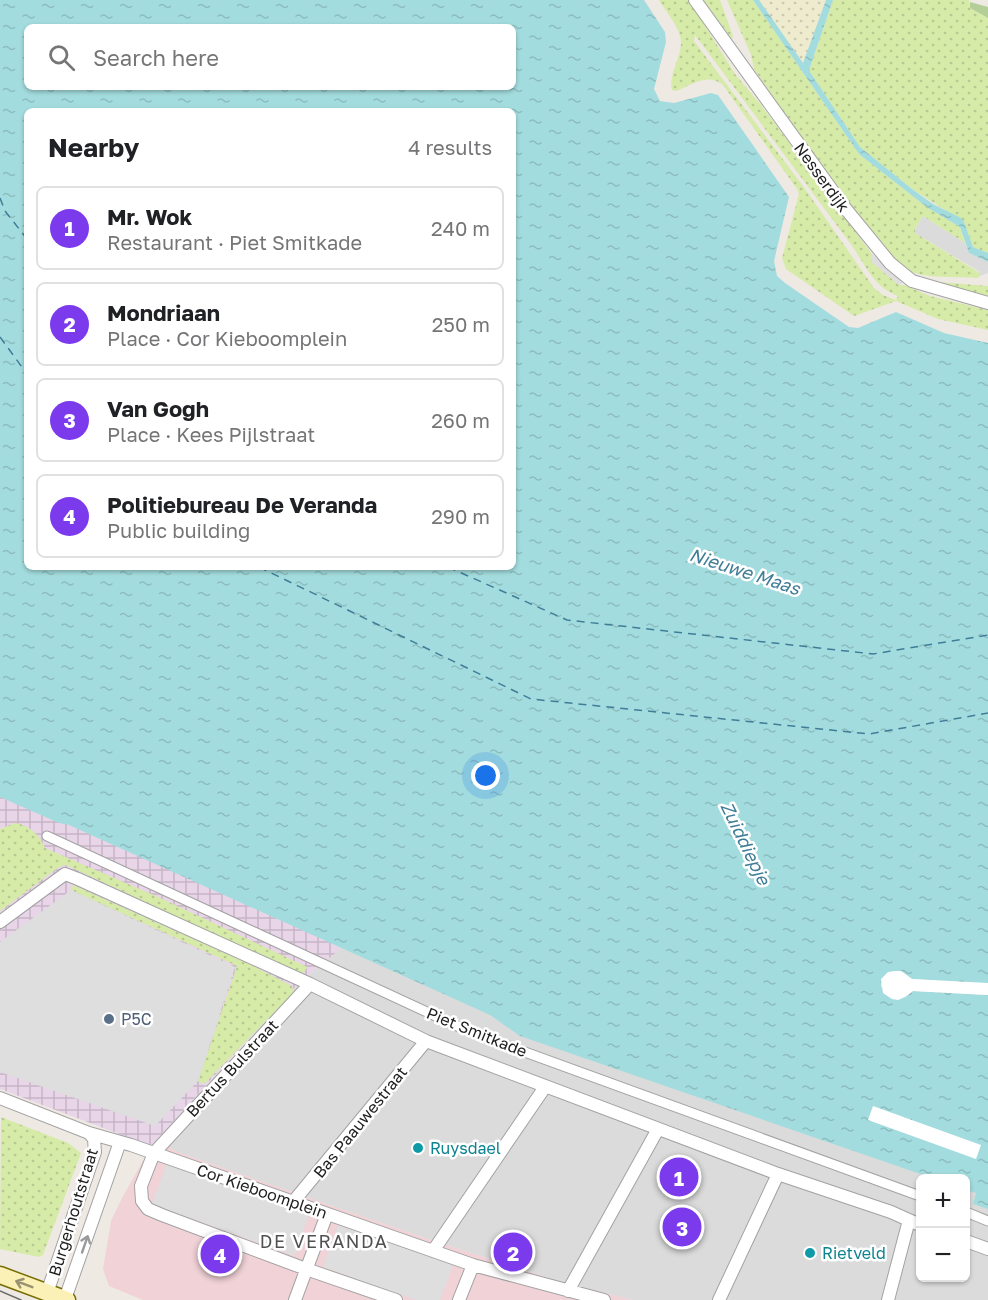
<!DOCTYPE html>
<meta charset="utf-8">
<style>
body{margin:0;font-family:"Golos Text",sans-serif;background:#f2f2f2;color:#202124}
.controls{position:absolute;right:18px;bottom:18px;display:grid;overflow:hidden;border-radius:9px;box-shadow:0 2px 4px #0004}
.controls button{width:54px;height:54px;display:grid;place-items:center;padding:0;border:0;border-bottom:2px solid #e0e0e0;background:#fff;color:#202124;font:30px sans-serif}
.you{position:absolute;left:486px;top:776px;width:21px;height:21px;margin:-15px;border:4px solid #fff;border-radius:50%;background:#1a73e8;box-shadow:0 0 0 9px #1a73e833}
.badge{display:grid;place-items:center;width:39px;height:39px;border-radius:50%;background:#7c3aed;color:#fff;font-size:20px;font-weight:700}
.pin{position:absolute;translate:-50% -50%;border:3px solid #fff;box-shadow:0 2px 6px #0006}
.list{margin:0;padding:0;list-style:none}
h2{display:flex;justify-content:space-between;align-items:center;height:78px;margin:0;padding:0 24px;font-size:26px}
h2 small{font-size:20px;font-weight:400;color:#757577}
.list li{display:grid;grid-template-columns:39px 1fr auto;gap:18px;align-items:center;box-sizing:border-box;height:84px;margin:0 12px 12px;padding:0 12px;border:2px solid #e0e0e0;border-radius:9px}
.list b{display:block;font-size:22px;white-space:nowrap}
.list p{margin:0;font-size:20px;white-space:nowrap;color:#757577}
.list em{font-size:20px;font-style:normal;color:#757577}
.icon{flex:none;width:33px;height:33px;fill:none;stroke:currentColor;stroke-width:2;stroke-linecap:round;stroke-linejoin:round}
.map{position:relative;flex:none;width:988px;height:1300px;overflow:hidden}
.search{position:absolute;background:#fff;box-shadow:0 2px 4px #0004;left:24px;top:24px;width:492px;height:66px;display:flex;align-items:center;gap:15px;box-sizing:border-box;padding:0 21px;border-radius:9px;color:#757577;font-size:22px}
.panel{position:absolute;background:#fff;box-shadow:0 2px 4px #0004;left:24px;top:108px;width:492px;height:462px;border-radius:9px}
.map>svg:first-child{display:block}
</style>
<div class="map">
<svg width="988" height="1300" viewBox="0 0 988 1300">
<defs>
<pattern id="industrial-grid" width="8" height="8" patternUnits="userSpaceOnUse" patternTransform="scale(1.5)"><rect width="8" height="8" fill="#e8d5e8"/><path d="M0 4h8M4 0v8" fill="none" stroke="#c7b6c7"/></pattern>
<pattern id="farmland-dots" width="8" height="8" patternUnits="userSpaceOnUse" patternTransform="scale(1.5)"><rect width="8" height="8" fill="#eeebce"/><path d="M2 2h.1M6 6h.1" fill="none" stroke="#ccc9b0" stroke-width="1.8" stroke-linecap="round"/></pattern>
<pattern id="grass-dots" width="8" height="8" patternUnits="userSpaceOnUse" patternTransform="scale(1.5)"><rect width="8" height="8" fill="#d6eba8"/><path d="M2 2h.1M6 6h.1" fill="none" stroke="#b7c990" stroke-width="1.8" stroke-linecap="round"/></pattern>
<pattern id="forest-firs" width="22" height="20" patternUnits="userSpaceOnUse" patternTransform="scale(1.5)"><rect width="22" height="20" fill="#b3cf97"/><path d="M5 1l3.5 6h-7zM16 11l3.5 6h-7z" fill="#9ab182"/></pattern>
<pattern id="water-ripples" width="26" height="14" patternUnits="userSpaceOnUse" patternTransform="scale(1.5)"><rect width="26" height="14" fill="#a3dcde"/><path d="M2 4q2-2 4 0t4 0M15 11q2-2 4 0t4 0" fill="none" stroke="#8cbcbe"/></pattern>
</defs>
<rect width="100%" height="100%" fill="#efe9e4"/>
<path fill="#dcdbdb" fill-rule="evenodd" d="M923,216L965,243L969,253L988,262V273L980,276V272L915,233V229Z
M362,931L988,1164V1300H632L555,1280L422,1237L177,1152L156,1138L231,1059L296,986ZM920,1178H966V1278H920Z"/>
<path fill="#f0d2d7" d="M156,1138L177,1152L422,1237L555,1280L632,1300H143L109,1286L103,1269L111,1221L122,1198Z"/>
<path fill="url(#industrial-grid)" d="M0,765L362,931L296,986L151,1146L0,1089Z"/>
<path fill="url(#farmland-dots)" d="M759,0H826L804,63L801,61Z"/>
<path fill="url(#grass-dots)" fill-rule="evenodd" d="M659,0H689L735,74L761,105L872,254V262L899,285H904L930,296L988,310V330L938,319L896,301L854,316L786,269L782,258L799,194L797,189L723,85C708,72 692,85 676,91L672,90C668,75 681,58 681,43C681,28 666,12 659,0ZM695,35L850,243C865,264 873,287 898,296L896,300L883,295L874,288L803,186L694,41Z
M703,0H720L733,36L732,39Z
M727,0H753L859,154L928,208L960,227L965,243L923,216L915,229V233L980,273V276L978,278C961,277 930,278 914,273C884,264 778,103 754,69L751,55Z
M833,0H969L970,8L988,18V253L973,247L964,222L912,189L860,147L810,72V67Z
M938,282L988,286V297L935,285Z
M15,823C29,825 40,835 45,848L158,897L307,967L303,975L66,865L59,867L0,911V829Z
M73,885L251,965L292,986L293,993L204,1084L198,1081L237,966L71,890Z
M1,1117L68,1143L81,1153L43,1255L39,1257L0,1249Z"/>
<path fill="url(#forest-firs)" d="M970,2L988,7V18L970,8Z"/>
<path fill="#dedede" d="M872,254L903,282L899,285L872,262Z
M71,890L235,967L198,1081L155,1126L0,1072V942Z
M167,1163L309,1215L294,1256L152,1204Z
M338,1225L453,1265L440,1300H416L323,1267Z"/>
<path fill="url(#water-ripples)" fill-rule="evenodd" d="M0,0H644L665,32L666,42L654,89L660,101L674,103L711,93L718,95L789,197L774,261L777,276L785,283L849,327L858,328L896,312L944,333L988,343V984L912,979L901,971C890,974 881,973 881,987L905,997L913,991L988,995V1209L973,1204L976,1193L966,1190V1178H932L520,1036L490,1015L69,825L59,823L0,797ZM27,27H513V87H27ZM27,111H513V567H27Z
M753,0H759L803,63L826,0H833L810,67V72L860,147L912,189L933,204L961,218L964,222L973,247L988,253V262L969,253L960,227L928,208L859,154Z"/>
<path fill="#fff" d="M895,971H901L912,979L988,983V995L913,991L905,997L898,1000L892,999L883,993L881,979L888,972Z
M873,1106L981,1145L976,1159L868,1120Z"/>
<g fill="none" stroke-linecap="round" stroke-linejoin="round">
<path stroke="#407d98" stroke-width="1.5" stroke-dasharray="8 6" stroke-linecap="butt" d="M0,198L5,211L27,239
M0,337L27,374
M259,567L531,699L869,734L988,713
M448,567L567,620L873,654L988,635"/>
<defs>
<path id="pedestrian" d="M47,836L470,1032L920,1196
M966,1212L988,1221"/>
<path id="minor" d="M695,0L845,208L890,263L912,281L988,303
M0,922L65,874L78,879L310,984L426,1041L778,1174L891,1212L920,1225
M310,984L154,1153L141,1186L142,1201L148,1209L162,1215L306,1269L396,1300
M0,1098L89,1133L131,1145L473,1265L604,1300
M293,1202L426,1041
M966,1241L988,1249
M433,1251L545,1087
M568,1291L658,1129
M47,1293L95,1152L94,1139L89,1133
M65,1299L120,1142
M295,1300L327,1214
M459,1300L473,1265
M719,1300L778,1174
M888,1300L909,1220"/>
<path id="secondary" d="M0,1275L67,1300"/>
</defs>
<use href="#pedestrian" stroke="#a2a2a2" stroke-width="11"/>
<use href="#minor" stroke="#a2a2a2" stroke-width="14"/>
<use href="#secondary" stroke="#776e03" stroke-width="19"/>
<use href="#pedestrian" stroke="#fff" stroke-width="9"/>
<use href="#minor" stroke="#fff" stroke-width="12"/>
<use href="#secondary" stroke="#fbf1b6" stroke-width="16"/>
<path stroke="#6c6c6c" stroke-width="1.5" d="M0,1291L21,1300"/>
</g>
<defs><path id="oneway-shaft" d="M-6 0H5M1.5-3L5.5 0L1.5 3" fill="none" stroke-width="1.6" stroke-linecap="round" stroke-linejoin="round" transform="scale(1.5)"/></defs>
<use stroke="#9a9a9a" href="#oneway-shaft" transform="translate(85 1244) rotate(-71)"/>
<use stroke="#989272" href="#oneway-shaft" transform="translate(24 1284) rotate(-159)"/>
<circle fill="#5c6f8a" stroke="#fff" stroke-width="2" cx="109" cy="1019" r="6"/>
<g fill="#0f9aa8" stroke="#fff" stroke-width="2">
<circle cx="418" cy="1148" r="6"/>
<circle cx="810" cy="1253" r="6"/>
</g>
<g text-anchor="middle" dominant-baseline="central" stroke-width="5" stroke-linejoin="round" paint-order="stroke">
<g font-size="16" fill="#1e1e1e" stroke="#fff">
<text transform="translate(822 177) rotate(54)">Nesserdijk</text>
<text transform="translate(477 1032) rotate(22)">Piet Smitkade</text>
<text transform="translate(232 1068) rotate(-47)">Bertus Bulstraat</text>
<text transform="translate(360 1122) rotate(-51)">Bas Paauwestraat</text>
<text transform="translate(262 1191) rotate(19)">Cor Kieboomplein</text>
<text transform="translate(73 1212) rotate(-73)">Burgerhoutstraat</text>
</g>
<g font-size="16" fill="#4e5e75" stroke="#fff" text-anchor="start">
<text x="121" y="1019">P5C</text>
</g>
<g font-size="16" fill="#0d838f" stroke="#fff" text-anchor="start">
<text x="430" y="1148">Ruysdael</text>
<text x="822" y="1253">Rietveld</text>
</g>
<g font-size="18" font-style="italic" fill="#407d98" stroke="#fff">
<text transform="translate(745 571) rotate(18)">Nieuwe Maas</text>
<text transform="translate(746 843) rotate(64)">Zuiddiepje</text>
</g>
<g font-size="18" letter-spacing="1.5" fill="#515151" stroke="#fff">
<text x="324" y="1241">DE VERANDA</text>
</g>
</g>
</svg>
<div class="controls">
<button>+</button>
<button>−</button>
</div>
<div class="you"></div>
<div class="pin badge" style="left:679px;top:1177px">1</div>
<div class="pin badge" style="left:513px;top:1252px">2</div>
<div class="pin badge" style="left:682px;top:1227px">3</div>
<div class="pin badge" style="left:220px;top:1254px">4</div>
<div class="search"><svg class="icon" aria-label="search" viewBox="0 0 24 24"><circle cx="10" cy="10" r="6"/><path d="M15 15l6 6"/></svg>Search here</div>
<section class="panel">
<h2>Nearby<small>4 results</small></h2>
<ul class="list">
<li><span class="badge">1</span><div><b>Mr. Wok</b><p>Restaurant · Piet Smitkade</p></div><em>240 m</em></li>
<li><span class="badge">2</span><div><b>Mondriaan</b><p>Place · Cor Kieboomplein</p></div><em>250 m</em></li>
<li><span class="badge">3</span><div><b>Van Gogh</b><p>Place · Kees Pijlstraat</p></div><em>260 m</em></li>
<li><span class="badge">4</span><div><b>Politiebureau De Veranda</b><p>Public building</p></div><em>290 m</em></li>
</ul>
</section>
</div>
